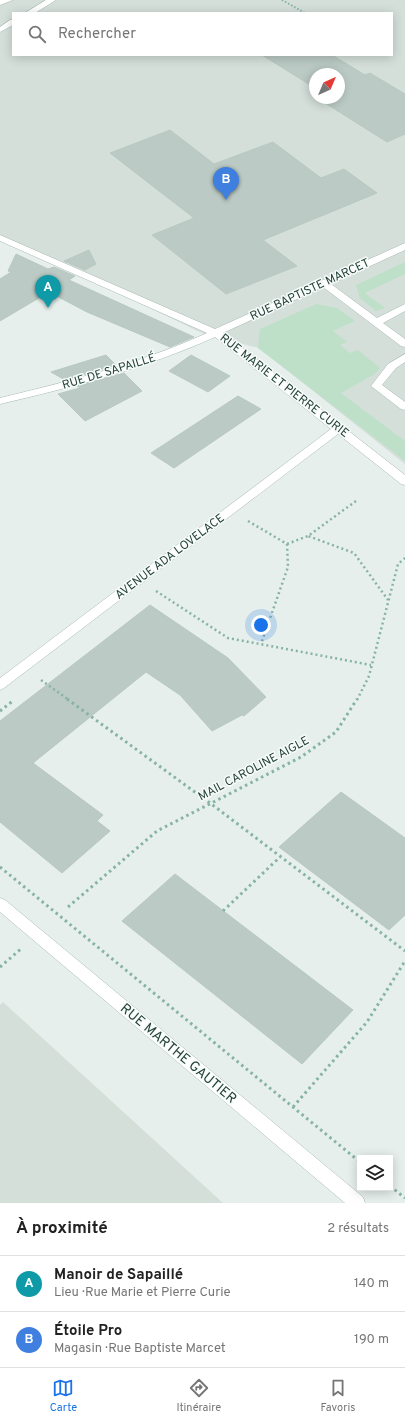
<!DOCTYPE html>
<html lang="fr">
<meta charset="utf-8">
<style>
body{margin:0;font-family:Overpass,sans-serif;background:#f2f2f2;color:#222}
.controls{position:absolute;right:12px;bottom:12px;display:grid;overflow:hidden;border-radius:0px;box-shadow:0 2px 10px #0003}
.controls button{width:36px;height:36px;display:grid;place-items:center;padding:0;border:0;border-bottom:1px solid #e0e0e0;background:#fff;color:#222;font:20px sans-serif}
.compass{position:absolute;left:309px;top:68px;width:36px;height:36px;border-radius:50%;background:#fff;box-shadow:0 2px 10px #0003;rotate:44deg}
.you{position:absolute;left:261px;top:625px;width:14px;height:14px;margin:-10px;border:3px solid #fff;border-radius:50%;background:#1a73e8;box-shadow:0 0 0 6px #1a73e833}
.badge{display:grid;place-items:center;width:26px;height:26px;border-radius:50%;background:#1a73e8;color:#fff;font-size:13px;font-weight:700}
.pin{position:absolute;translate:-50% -33px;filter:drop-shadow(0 1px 2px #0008)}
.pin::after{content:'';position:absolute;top:21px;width:14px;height:12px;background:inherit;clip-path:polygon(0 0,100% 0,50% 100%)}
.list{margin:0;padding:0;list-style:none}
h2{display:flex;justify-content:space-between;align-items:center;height:52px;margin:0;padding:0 16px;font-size:17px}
h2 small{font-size:13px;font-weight:400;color:#767676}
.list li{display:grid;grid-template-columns:26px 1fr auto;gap:12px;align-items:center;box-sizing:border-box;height:56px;padding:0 16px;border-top:1px solid #e0e0e0}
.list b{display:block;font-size:15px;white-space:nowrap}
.list p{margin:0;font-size:13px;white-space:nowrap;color:#767676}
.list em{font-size:13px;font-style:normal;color:#767676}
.icon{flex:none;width:22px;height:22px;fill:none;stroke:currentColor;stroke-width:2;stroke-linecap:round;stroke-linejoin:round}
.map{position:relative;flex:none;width:405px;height:1203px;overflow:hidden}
.search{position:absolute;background:#fff;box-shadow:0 2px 10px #0003;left:12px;right:12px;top:12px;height:44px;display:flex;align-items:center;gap:10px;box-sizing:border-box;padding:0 14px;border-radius:0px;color:#767676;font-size:15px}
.sheet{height:164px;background:#fff}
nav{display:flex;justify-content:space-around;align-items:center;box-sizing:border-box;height:56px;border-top:1px solid #e0e0e0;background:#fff;font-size:11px;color:#767676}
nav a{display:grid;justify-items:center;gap:2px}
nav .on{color:#1a73e8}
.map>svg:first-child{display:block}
</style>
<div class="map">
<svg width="405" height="1203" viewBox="0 0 405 1203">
<rect width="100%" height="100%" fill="#e6efeb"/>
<path fill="#d4dfda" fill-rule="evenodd" d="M0,0H405V464L259,348L206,335L0,236ZM13,13H392V55H13ZM315,74H339V98H315Z
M3,1002L223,1203H0V1005Z"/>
<path fill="#bfe0c8" d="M405,262V274L365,293L385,308L376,311L360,298L356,285Z
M316,304L337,308L355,321L333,331L347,342L340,345L350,353L358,350L380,368L373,375L341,393L405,441V461L258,348L260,329Z"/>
<path fill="#bbcac4" stroke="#b8c9c2" d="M262,55H332L365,75L370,73L405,94V134L387,142L317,98H339V74H315V88Z
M170,130L214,164L273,142L321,178L344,169L377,193L263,240L297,266L226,294L152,235L194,218L110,153Z
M89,250L96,264L85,270L64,261Z
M16,254L48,269L54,267L75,276L69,280L194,337L170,347L87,312L49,292L0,321V279L11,272L8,271Z
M106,355L116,365L65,380L51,372Z
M191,355L230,376L208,392L169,371Z
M124,373L142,391L85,421L58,394L80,388L77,386Z
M238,396L261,409L174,468L151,453Z
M150,605L228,658L266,697L244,716L242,715L212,731L180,695L146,672L33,763L103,815L97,821L110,831L62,873L0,822V721Z
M341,792L405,838V915L389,930L279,847Z
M175,874L353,1010L302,1064L122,921Z"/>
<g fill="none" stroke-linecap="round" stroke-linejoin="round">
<defs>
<path id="minor" d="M0,0H13L0,5Z
M46,0H56L35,13H25Z
M10,20H13V25L0,32V27Z
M0,235L215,329L405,243V250L331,284L377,318L405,304V311L383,323L405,339V347L401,346L323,287L223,333L405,475V485L401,484L338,434L4,688L0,690V678L331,429L215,337C146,368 73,387 0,404V398C70,381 141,363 207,333L0,241Z
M405,354V362L396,368L382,385L405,402V410L401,409L371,386L388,364Z
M0,898L5,900L363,1197L365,1203H345L0,912Z"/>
</defs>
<use href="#minor" stroke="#a8b8b2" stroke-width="1"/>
<path stroke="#86b3a5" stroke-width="2" stroke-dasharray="1.5 2" stroke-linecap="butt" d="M282,0L305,13"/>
<path stroke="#86b3a5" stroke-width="2.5" stroke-dasharray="2 3" stroke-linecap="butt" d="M356,501L308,536L354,553L388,600
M248,521L287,544L288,567L261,644
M287,544L308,536
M156,591L228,638L371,665
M41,680L69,700
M357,700L369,676L398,564L405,558"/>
<path stroke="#86b3a5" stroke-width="3" stroke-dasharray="2.5 3.5" stroke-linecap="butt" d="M67,699L210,803L405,951
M0,711L14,700
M0,867L360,1162
M68,907L157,831L301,757L336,732L357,699
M223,911L280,857
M0,967L22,948
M293,1107L367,1022L405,961
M390,1186L405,1198"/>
<use href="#minor" fill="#fff" fill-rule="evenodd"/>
</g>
<g text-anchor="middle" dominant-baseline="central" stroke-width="3" stroke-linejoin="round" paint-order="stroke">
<g font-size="12" fill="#24423a" stroke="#f7fbf9">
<text transform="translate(310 290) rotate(-25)">RUE BAPTISTE MARCET</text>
<text transform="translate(109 372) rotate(-17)">RUE DE SAPAILLÉ</text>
<text transform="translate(284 386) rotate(38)">RUE MARIE ET PIERRE CURIE</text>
<text transform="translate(170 557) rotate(-37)">AVENUE ADA LOVELACE</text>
<text transform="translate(254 769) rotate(-28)">MAIL CAROLINE AIGLE</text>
</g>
<g font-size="14" fill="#24423a" stroke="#f7fbf9">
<text transform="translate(178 1054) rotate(40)">RUE MARTHE GAUTIER</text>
</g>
</g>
</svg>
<div class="controls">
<button><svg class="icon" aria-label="layers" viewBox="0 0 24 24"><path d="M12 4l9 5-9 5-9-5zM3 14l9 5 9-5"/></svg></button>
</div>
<svg class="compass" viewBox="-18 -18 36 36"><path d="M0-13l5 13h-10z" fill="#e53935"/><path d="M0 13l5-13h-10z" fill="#767676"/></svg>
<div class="you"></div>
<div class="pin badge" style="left:48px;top:308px;background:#0f9aa8">A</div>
<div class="pin badge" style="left:226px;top:200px;background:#3f7fe0">B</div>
<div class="search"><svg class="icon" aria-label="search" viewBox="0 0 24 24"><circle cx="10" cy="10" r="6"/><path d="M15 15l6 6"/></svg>Rechercher</div>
</div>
<section class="sheet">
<h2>À proximité<small>2 résultats</small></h2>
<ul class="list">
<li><span class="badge" style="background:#0f9aa8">A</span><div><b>Manoir de Sapaillé</b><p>Lieu · Rue Marie et Pierre Curie</p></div><em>140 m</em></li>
<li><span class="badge" style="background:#3f7fe0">B</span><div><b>Étoile Pro</b><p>Magasin · Rue Baptiste Marcet</p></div><em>190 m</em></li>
</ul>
</section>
<nav>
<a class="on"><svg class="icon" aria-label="map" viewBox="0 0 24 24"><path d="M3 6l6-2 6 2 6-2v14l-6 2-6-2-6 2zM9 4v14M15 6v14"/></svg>Carte</a>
<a><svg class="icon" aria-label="directions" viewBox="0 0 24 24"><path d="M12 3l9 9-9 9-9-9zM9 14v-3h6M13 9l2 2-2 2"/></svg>Itinéraire</a>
<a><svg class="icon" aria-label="saved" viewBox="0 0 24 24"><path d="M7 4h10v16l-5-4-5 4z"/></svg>Favoris</a>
</nav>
